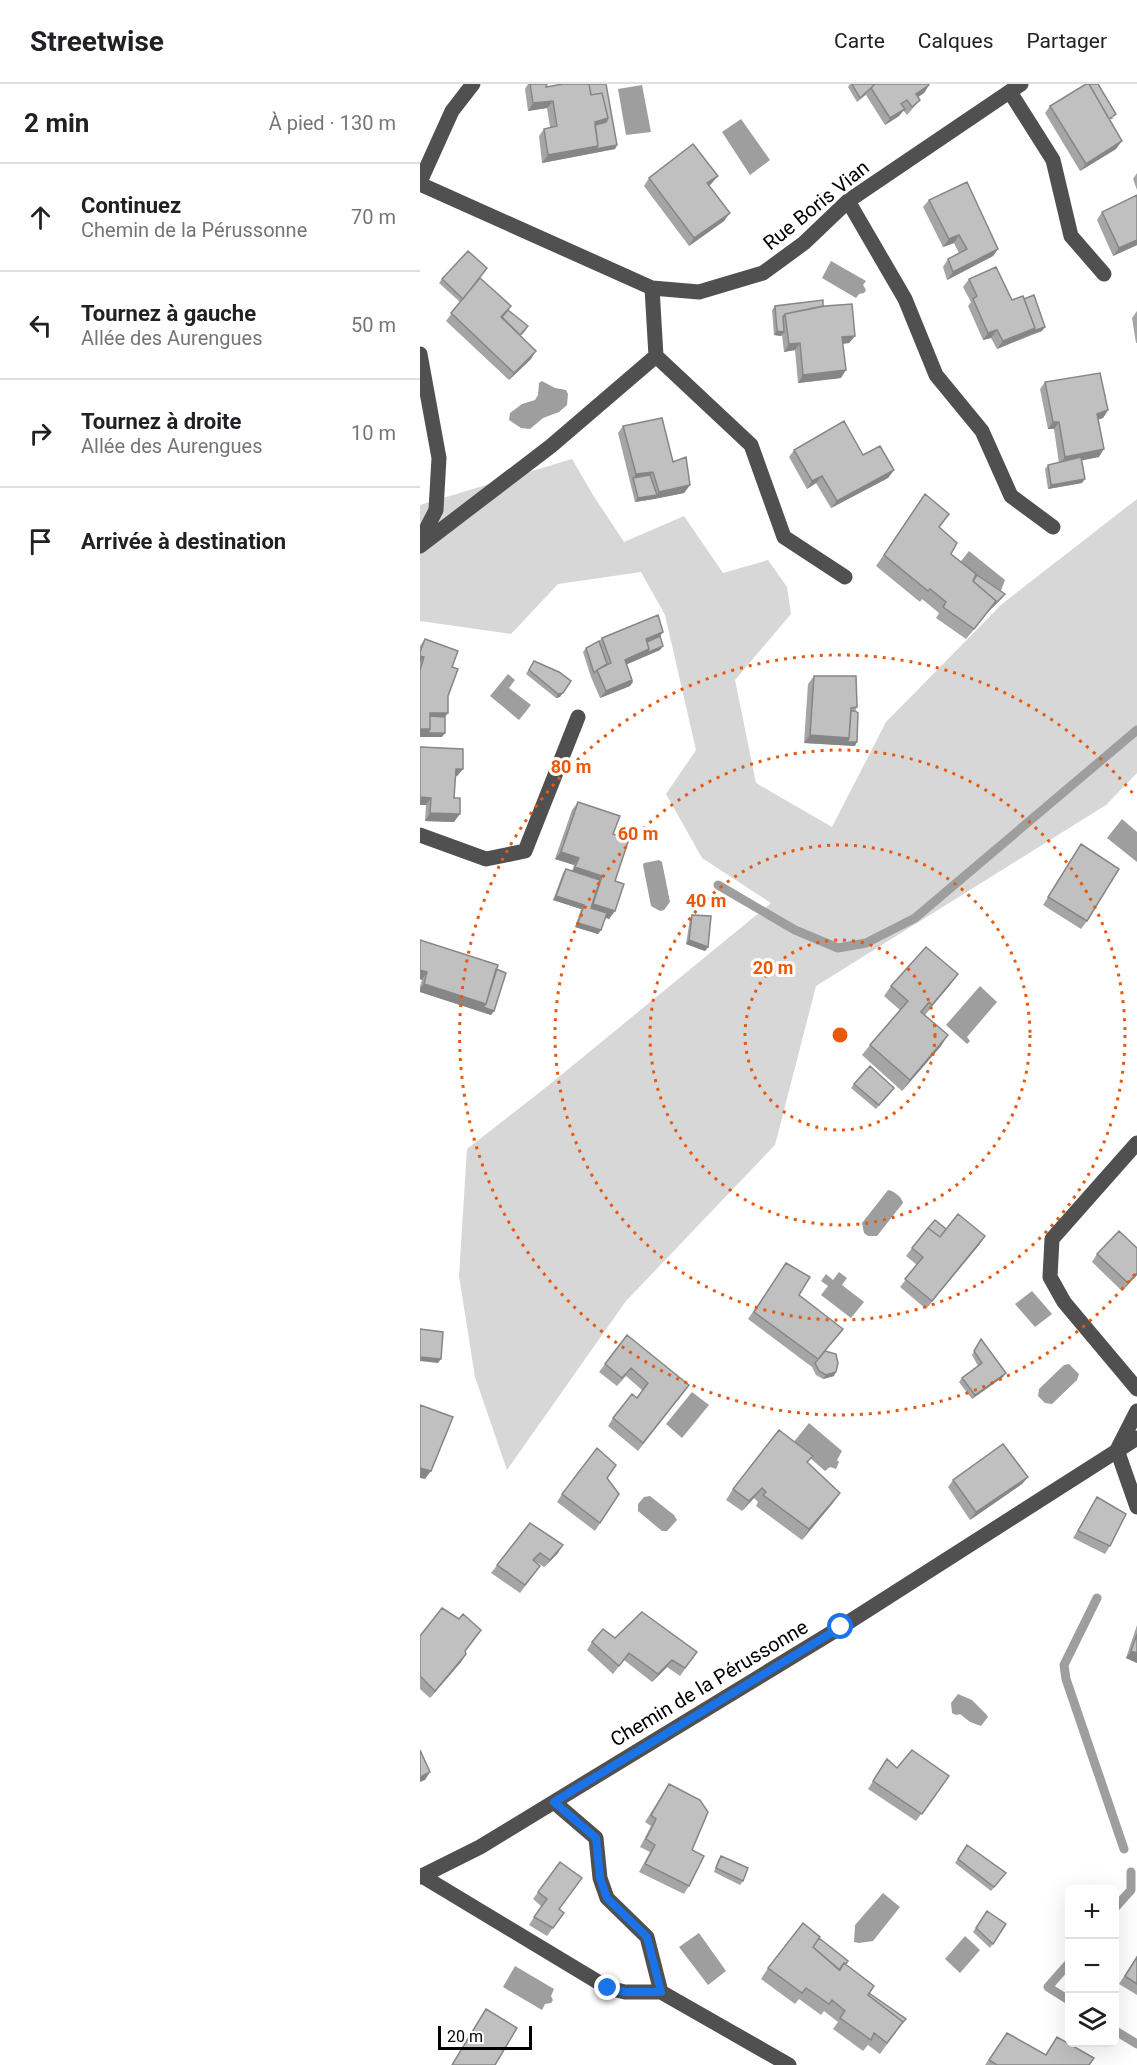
<!DOCTYPE html>
<html lang="fr">
<meta charset="utf-8">
<style>
body{margin:0;font-family:Roboto,sans-serif;background:#f6f6f6;color:#202124}
.controls{position:absolute;right:18px;bottom:18px;display:grid;overflow:hidden;border-radius:9px;box-shadow:0 6px 24px #0002}
.controls button{width:54px;height:54px;display:grid;place-items:center;padding:0;border:0;border-bottom:2px solid #e0e0e0;background:#fff;color:#202124;font:30px sans-serif}
.scale{position:absolute;left:18px;bottom:15px;width:94px;box-sizing:border-box;padding-left:6px;border:3px solid #000;border-top:0;font-size:16px;line-height:21px;white-space:nowrap;color:#000;-webkit-text-stroke:4px #fff;paint-order:stroke}
.stop{position:absolute;width:18px;height:18px;margin:-14px;border:4px solid #1a73e8;border-radius:50%;background:#fff}
.stop.end{background:#1a73e8;border-color:#fff;box-shadow:0 2px 6px #0008}
.list{margin:0;padding:0;list-style:none}
h2{display:flex;justify-content:space-between;align-items:center;height:78px;margin:0;padding:0 24px;font-size:26px}
h2 small{font-size:20px;font-weight:400;color:#757577}
.list li{display:grid;grid-template-columns:39px 1fr auto;gap:18px;align-items:center;box-sizing:border-box;height:108px;padding:0 24px;border-top:2px solid #e0e0e0}
.list b{display:block;font-size:22px;white-space:nowrap}
.list p{margin:0;font-size:20px;white-space:nowrap;color:#757577}
.list em{font-size:20px;font-style:normal;color:#757577}
.icon{flex:none;width:33px;height:33px;fill:none;stroke:currentColor;stroke-width:2;stroke-linecap:round;stroke-linejoin:round}
.map{position:relative;flex:none;width:717px;height:1981px;overflow:hidden}
header{display:flex;align-items:center;gap:36px;box-sizing:border-box;height:84px;padding:0 30px;background:#fff;border-bottom:2px solid #e0e0e0}
header strong{font-size:28px}
nav{display:flex;gap:33px;margin-inline-start:auto;font-size:21px}
main{display:flex}
aside{flex:1;background:#fff}
.map>svg:first-child{display:block}
</style>
<header>
<strong>Streetwise</strong>
<nav><a>Carte</a><a>Calques</a><a>Partager</a></nav>
</header>
<main>
<aside>
<h2>2 min<small>À pied · 130 m</small></h2>
<ul class="list">
<li><svg class="icon" aria-label="ahead" viewBox="0 0 24 24"><path d="M12 20V5M6 11l6-6 6 6"/></svg><div><b>Continuez</b><p>Chemin de la Pérussonne</p></div><em>70 m</em></li>
<li><svg class="icon" aria-label="left" viewBox="0 0 24 24"><path d="M17 20v-9H6M10 6l-5 5 5 5"/></svg><div><b>Tournez à gauche</b><p>Allée des Aurengues</p></div><em>50 m</em></li>
<li><svg class="icon" aria-label="right" viewBox="0 0 24 24"><path d="M7 20v-9h11M14 6l5 5-5 5"/></svg><div><b>Tournez à droite</b><p>Allée des Aurengues</p></div><em>10 m</em></li>
<li><svg class="icon" aria-label="arrive" viewBox="0 0 24 24"><path d="M6 21V4h12l-3 4 3 4H6"/></svg><div><b>Arrivée à destination</b></div></li>
</ul>
</aside>
<div class="map">
<svg width="717" height="1981" viewBox="0 0 717 1981">
<rect width="100%" height="100%" fill="#fff"/>
<path fill="#d7d7d7" d="M152,375L173,411L204,458L264,432L303,489L348,476L367,503L371,530L315,596L336,699L412,743L466,638L582,520L717,415V689L686,721L396,902L355,1061L206,1217L87,1386L55,1293L39,1192L47,1065L129,1001L351,819L282,774L246,710L276,666L245,531L221,488L138,500L91,550L0,537V421Z"/>
<path fill="#9e9e9e" d="M222,1L231,48L206,51L198,5Z
M321,35L350,76L330,91L302,48Z
M411,177L446,197L443,201L446,206L444,209L439,210L436,214L402,194Z
M122,297L135,304L146,306L148,310L147,321L139,328L123,334L110,345L101,344L89,336L90,329L102,320L115,316L118,311L119,299Z
M549,467L585,496L579,512L554,495L538,481Z
M88,590L95,596L89,604L111,621L99,636L70,612Z
M702,735L717,748V778L687,754Z
M239,776L242,778L250,818L244,826L240,827L231,822L223,781L224,779Z
M560,902L577,918L547,953L550,957L547,960L526,941Z
M468,1106C474,1107 482,1113 483,1119L457,1152H448L444,1149L442,1139Z
M419,1188L427,1194L422,1201L444,1218L431,1234L401,1211L408,1202L401,1197L406,1190L413,1196Z
M612,1207L632,1230L615,1243L595,1220Z
M649,1280L659,1290L657,1296L632,1320L625,1319L618,1312L619,1305L644,1281Z
M272,1308L289,1321L262,1354L246,1340Z
M389,1339L422,1367L417,1376L419,1378L416,1385L410,1383L405,1387L373,1359Z
M230,1412L254,1431L257,1436L247,1447H242L218,1427V1420L224,1413Z
M538,1610L552,1616L566,1630L568,1633L561,1642L550,1638L540,1630L536,1631L532,1629L531,1619Z
M463,1809L480,1823L453,1857L439,1859L434,1858L435,1841Z
M279,1849L306,1887L288,1901L259,1863Z
M545,1852L560,1866L540,1889L525,1875Z
M95,1882L134,1905L131,1912L133,1916L131,1919L125,1920L122,1926L83,1903Z"/>
<g fill="none" stroke-linecap="round" stroke-linejoin="round">
<path stroke="#9e9e9e" stroke-width="9" d="M298,801L375,846L418,864L446,859L495,834L717,646
M677,1514L644,1581L646,1595L704,1765
M694,1825L711,1806V1788
M650,1878L628,1903L650,1917
M694,1946L717,1960"/>
<path stroke="#505050" stroke-width="15" d="M590,8L633,76L651,152L684,190
M0,98L32,27L53,0
M0,100L232,204L279,208L343,189L384,159L428,117L601,0
M428,117L485,215L516,291L562,347L591,412L633,443
M0,270L19,374L16,426L0,457
M236,272L331,361L364,453L425,493
M0,462L131,362L236,272L232,204
M0,751L66,775L105,767L158,633
M717,1059L632,1155L630,1193L644,1218L717,1305
M717,1327L697,1366L717,1423
M134,1718L176,1754L180,1794L187,1814L227,1853L241,1908
M2,1792L188,1904L205,1908H241L369,1981
M0,1793L60,1763L421,1543L717,1354"/>
</g>
<path fill="#a5a5a5" d="M108,0H127L126,3L138,1V0H186L197,61L195,65L122,79L119,52L124,45L130,43L127,24L108,27L105,5Z
M430,0H508L509,1L504,9L498,13L500,16L487,31L483,26L479,32L465,41L446,11L437,18L428,3Z
M630,22L694,34L690,36L696,65L660,87L625,29Z
M717,89V106L713,95Z
M229,94L292,99L289,102L304,137L269,162L224,102Z
M509,116L578,165L573,172L527,196L523,183L528,175L539,169L534,159L523,163L503,123Z
M682,128L717,161L693,172L677,136Z
M22,195L57,197L91,222L88,226L106,246L101,252L111,275L89,296L26,237L40,218L19,199Z
M549,195L592,216L622,247L577,265L571,254L563,256L548,222L551,218L543,203Z
M355,222H403L435,252L429,259L423,260L421,294L378,299L375,266L364,268L362,251L361,252L354,251L352,226Z
M717,227V259H716L712,234Z
M625,298L688,326L683,334L678,335L679,373L661,376L662,399L628,405L625,385L628,381L639,379L634,345H628L620,305Z
M203,342L253,378L270,401L264,409L234,415L215,418L198,349Z
M374,366L443,371L474,386L468,394L411,424L396,399L387,405L369,373Z
M505,410L531,470L553,496L582,514L569,527L546,555L516,534L519,529L502,515L500,518L456,482Z
M243,548L240,552L243,562L240,566L207,580L210,602L180,614L171,593L163,568L166,564L179,557L182,554Z
M5,555L32,583L22,653H0V562Z
M114,577L139,588L140,613L136,614L106,590Z
M394,592L437,623L435,627V662L384,659L388,600Z
M43,685L37,692L35,693L34,714V738L5,737L6,721H0Z
M158,718L193,750L195,797L189,835L185,833L181,846L178,850L155,843L161,825L133,816L143,789L146,785L152,787L154,781L135,775L152,726Z
M661,760L667,837L661,845L623,821Z
M272,831L288,863L285,867L266,860L270,835Z
M0,856L76,885L74,927L71,931L0,908V902L2,896L0,895Z
M530,901L505,931L521,962L482,1007L442,971L450,961L480,926L464,912L471,902Z
M434,1000L471,1008L456,1025L431,1004Z
M526,1145L565,1152L506,1225L480,1203L497,1181L486,1172L492,1164Z
M715,1162L717,1191L702,1207L672,1178L677,1170Z
M366,1179L379,1211L417,1252L405,1267L414,1292L403,1295L396,1291L392,1283L328,1235Z
M207,1251L264,1308L218,1367L188,1342L193,1334L217,1314L222,1306L206,1292L197,1302L179,1288Z
M561,1255L586,1289L583,1293L552,1315L539,1298L542,1294L558,1282L552,1271Z
M388,1379L420,1409L412,1420L382,1456L336,1422L338,1418L334,1414L322,1427L306,1416L313,1405Z
M608,1393L602,1400L550,1436L528,1403L533,1396Z
M187,1394L199,1410L175,1447L137,1418L142,1410Z
M677,1413L690,1462L685,1470L653,1454Z
M110,1439L138,1469L124,1483L115,1477L120,1482L100,1509L71,1489Z
M717,1541V1579L706,1574Z
M0,1552L45,1568L41,1578L10,1614L0,1605Z
M195,1554L277,1568L260,1592L247,1583L232,1598L204,1576L193,1590L167,1566L172,1558Z
M467,1675L477,1684L529,1692L496,1737L448,1705Z
M249,1700L272,1766L269,1802L264,1810L219,1788L230,1768L220,1763L231,1742L225,1738Z
M547,1761L583,1793L571,1807L535,1779Z
M301,1772L323,1797L320,1801L294,1788L298,1776Z
M140,1778L139,1825L144,1829L127,1852L109,1841L121,1822L113,1815Z
M567,1827L586,1840L570,1864L553,1848Z
M399,1854L426,1881L449,1909L476,1948L460,1970L448,1961L443,1967L413,1945L418,1938L404,1927L401,1931L379,1915L375,1920L341,1895L348,1884Z
M717,1872V1911L699,1900Z
M587,1949L625,1971L637,1953L669,1981H565Z"/>
<path fill="#868686" d="M509,1L504,9L491,18L496,10Z
M133,17L127,24L108,27L113,19Z
M485,25L479,32L465,41L470,34Z
M188,34L183,42L173,45L175,38Z
M702,57L696,65L660,87L666,80Z
M197,61L195,65L122,79L128,71L178,62Z
M298,92L292,99L282,107L287,99Z
M310,129L304,137L269,162L274,154Z
M539,151L534,159L523,163L529,155Z
M717,156V161L693,172L699,164Z
M578,165L573,172L527,196L533,188Z
M625,243L622,247L610,251L613,247Z
M615,244L610,251L577,265L583,257Z
M577,246L571,254L563,256L568,249Z
M357,247L364,248L361,252L354,251Z
M435,252L429,259L416,260L422,253Z
M380,259L375,266L364,268L369,260Z
M116,267L111,275L89,296L94,289Z
M426,286L421,294L378,299L383,291Z
M688,326L683,334L672,338L677,330Z
M633,338H639L634,345H628Z
M684,365L679,373L639,381L645,373Z
M474,386L468,394L411,424L417,417Z
M233,388L227,395L213,394L216,390Z
M402,392L396,399L387,405L392,397Z
M665,395L662,399L628,405L631,401Z
M270,401L264,409L234,415L215,418L218,414L237,411L239,408Z
M585,510L569,527L546,555L576,517Z
M243,548L237,556L224,561L226,555Z
M243,562L240,566L203,582L205,576L229,565Z
M0,572L4,573L0,579Z
M212,596L213,598L210,602L180,614L186,607Z
M143,609L140,613L136,614L138,610Z
M10,629H28L22,637L8,632Z
M0,645H10L25,649L22,653H0Z
M390,651L429,654L437,658L435,662L384,659Z
M36,685H43L37,692L30,693Z
M0,713L11,714L6,721H0Z
M10,729L40,730L34,738L5,737Z
M141,768L159,774L154,781L135,775Z
M155,783L182,792L177,800L150,791Z
M136,812L164,821L161,825L133,816Z
M173,820L195,827L189,835L168,827Z
M158,839L181,846L178,850L155,843Z
M269,856L288,863L285,867L266,860Z
M0,886L7,888L2,896L0,895Z
M538,890L530,901L504,931L512,921Z
M4,900L66,920L74,927L71,931L0,908V905Z
M528,951L521,962L482,1007L490,996Z
M565,1152L560,1160L506,1225L512,1217Z
M717,1189V1191L702,1207L708,1199Z
M0,1273L21,1275L18,1279L0,1277Z
M416,1288L414,1292L403,1295L406,1291Z
M586,1289L583,1293L552,1315L555,1311Z
M0,1384L11,1387L5,1395L0,1394Z
M608,1393L602,1400L550,1436L556,1428Z
M342,1404L334,1414L322,1427L329,1417Z
M420,1409L412,1420L382,1456L389,1445Z
M143,1461L138,1469L124,1483L130,1476Z
M711,1567L717,1569V1579L706,1574Z
M46,1570L41,1578L10,1614L15,1607Z
M252,1576L247,1583L232,1598L238,1590Z
M10,1688L5,1696L0,1698V1693Z"/>
<path fill="#c0c0c0" stroke="#868686" stroke-width="1.5" d="M110,0H127L126,3L143,0H169L171,11L182,9L188,34L175,38L178,62L128,71L124,45L137,42L133,17L113,19Z
M169,0H186L197,61L176,65L178,62L175,41L186,38L188,34L182,9L171,11Z
M432,0H453L454,1L440,14Z
M455,0H508L509,1L496,10L500,16L492,23L487,16L481,20L485,25L470,34L451,4Z
M666,0H669L702,57L666,80L630,22Z
M669,0H678L696,30L689,35Z
M273,60L298,92L287,99L310,129L274,154L229,94Z
M547,98L578,165L533,188L528,175L547,165L539,151L529,155L509,116Z
M717,111V156L699,164L682,128Z
M48,167L67,184L43,215L22,195Z
M576,183L592,216L603,212L615,244L583,257L577,246L568,249L553,215L557,212L549,195Z
M60,194L91,222L81,233L116,267L94,289L31,229Z
M614,211L625,243L613,247L615,244L604,215Z
M403,216V222L365,230L363,233L364,248L357,247L355,222Z
M432,220L435,252L422,253L426,286L383,291L380,259L369,260L365,230L405,222Z
M88,226L108,242L100,251L82,233Z
M680,289L688,326L677,330L684,365L645,373L639,338H633L625,298Z
M242,334L253,378L266,373L270,401L239,408L233,388L216,390L203,342Z
M424,337L443,371L460,362L474,386L417,417L402,392L392,397L374,366Z
M661,373L665,395L631,401L628,381Z
M230,391L237,411L218,414L213,394Z
M505,410L529,430L519,443L537,459L531,470L556,490L553,497L576,517L554,545L523,523L526,518L510,505L508,507L464,471Z
M557,491L585,510L572,523L576,517L553,497Z
M238,531L243,548L226,555L229,565L205,576L212,596L186,607L177,586L191,579L182,554Z
M240,552L243,562L227,569L229,565L227,558Z
M5,555L38,567L32,583L38,585L28,612V629H10V645H0V586L4,573L0,572V568Z
M179,557L187,580L177,586L174,589L166,564Z
M114,577L139,588L151,597L143,609L138,610L109,586Z
M394,592H436L437,623L431,624L429,654L390,651Z
M431,627H435L438,629L437,658H427L429,654Z
M10,632L25,633V649H8L10,645Z
M0,663L43,665V685H36L34,714H40V730L10,729L11,714L0,713Z
M158,718L200,732L193,750L209,755L195,797L204,800L195,827L173,820L182,792L155,783L159,774L141,768Z
M661,760L699,785L667,837L628,813Z
M146,785L180,796L171,824L187,829L181,846L158,839L164,821L136,812Z
M272,831L291,832L288,863L269,856Z
M0,856L78,881L66,920L4,900L7,888L0,886Z
M506,863L538,890L512,921L509,918L501,928L528,951L490,996L450,961L488,917L471,902Z
M76,885L86,889L74,927L63,923L66,920Z
M450,982L474,1004L459,1021L434,1000Z
M538,1130L565,1152L512,1217L485,1195L503,1173L492,1164L508,1144L520,1153Z
M515,1136L526,1145L520,1153L508,1144Z
M699,1147L717,1164V1189L708,1199L677,1170Z
M366,1179L390,1193L379,1211L423,1245L398,1275L334,1228Z
M0,1245L23,1248L21,1275L0,1273Z
M207,1251L269,1301L223,1359L193,1334L212,1310L217,1314L228,1299L211,1284L202,1294L185,1280Z
M561,1255L586,1289L555,1311L542,1294L562,1279L554,1267Z
M405,1267L416,1270L418,1279L416,1288L406,1291L399,1287L395,1279Z
M0,1321L33,1333L11,1387L0,1384Z
M359,1346L393,1372L387,1378L420,1409L389,1445L343,1411L346,1408L342,1404L329,1417L313,1405Z
M583,1360L608,1393L556,1428L533,1396Z
M177,1364L196,1381L187,1394L199,1410L180,1439L142,1410Z
M677,1413L706,1430L690,1462L658,1447Z
M110,1439L143,1461L130,1476L120,1469L113,1476L120,1482L105,1501L77,1481Z
M22,1524L39,1535L43,1530L61,1546L45,1567L46,1570L15,1607L0,1592V1552Z
M222,1528L277,1568L265,1584L252,1576L238,1590L209,1569L199,1582L172,1558L183,1545L195,1554Z
M717,1550V1569L711,1567Z
M0,1666L10,1688L0,1693Z
M492,1666L529,1692L502,1730L453,1697L467,1675L477,1684Z
M249,1700L280,1716L288,1728L272,1766L284,1772L269,1802L225,1780L235,1761L226,1755L236,1735L231,1731Z
M547,1761L586,1789L574,1803L538,1775Z
M301,1772L328,1784L323,1797L296,1784Z
M140,1778L162,1794L139,1825L144,1829L133,1844L114,1833L127,1815L118,1808Z
M567,1827L586,1840L573,1860L556,1844Z
M383,1839L400,1853L393,1863L420,1886L424,1879L454,1902L448,1911L483,1938L467,1959L454,1949L451,1956L420,1934L425,1927L412,1916L409,1920L386,1904L382,1909L348,1884Z
M399,1854L428,1877L426,1880L424,1879L419,1886L393,1863Z
M717,1873V1900L705,1892Z
M449,1909L486,1935L478,1944L483,1938L448,1911Z
M66,1925L97,1944L75,1981H32Z
M587,1949L626,1971L637,1953L674,1974L669,1981H577L569,1976Z"/>
<g fill="none" stroke-linecap="round" stroke-linejoin="round">
<path stroke="#1a73e8" stroke-width="8" d="M188,1904L205,1908H241L227,1853L187,1814L180,1794L176,1754L134,1718L421,1543"/>
</g>
<g fill="none" stroke="#e8590c" stroke-width="3" stroke-dasharray="3 6">
<circle cx="420" cy="951" r="95"/>
<circle cx="420" cy="951" r="190"/>
<circle cx="420" cy="951" r="285"/>
<path d="M715 1190A380 380 0 1 1 715 712"/>
</g>
<g text-anchor="middle" dominant-baseline="central" stroke-width="6" stroke-linejoin="round" paint-order="stroke">
<g font-size="20" fill="#000" stroke="#fff">
<text transform="translate(396 121) rotate(-39)">Rue Boris Vian</text>
<text transform="translate(289 1599) rotate(-31)">Chemin de la Pérussonne</text>
</g>
</g>
<circle cx="420" cy="951" r="9" fill="#e8590c" stroke="#fff" stroke-width="3"/>
<g font-size="18" text-anchor="middle" font-weight="bold" fill="#e8590c" stroke="#fff" stroke-width="6" stroke-linejoin="round" paint-order="stroke">
<text x="151" y="689">80 m</text>
<text x="218" y="756">60 m</text>
<text x="286" y="823">40 m</text>
<text x="353" y="890">20 m</text>
</g>
</svg>
<div class="controls">
<button>+</button>
<button>−</button>
<button><svg class="icon" aria-label="layers" viewBox="0 0 24 24"><path d="M12 4l9 5-9 5-9-5zM3 14l9 5 9-5"/></svg></button>
</div>
<div class="scale">20 m</div>
<div class="stop" style="left:421px;top:1543px"></div>
<div class="stop end" style="left:188px;top:1904px"></div>
</div>
</main>
